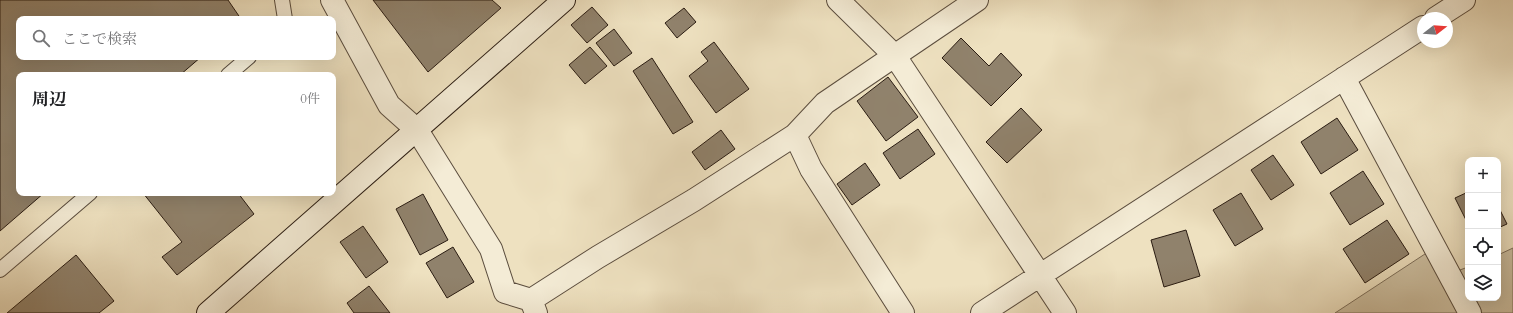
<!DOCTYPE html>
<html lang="ja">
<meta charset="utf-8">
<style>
body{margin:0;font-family:Cardo,"Noto Serif JP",serif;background:#f6f6f6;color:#202124}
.controls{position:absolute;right:12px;bottom:12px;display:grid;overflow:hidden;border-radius:8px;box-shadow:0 4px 16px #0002}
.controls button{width:36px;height:36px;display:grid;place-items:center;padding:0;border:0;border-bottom:1px solid #e0e0e0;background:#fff;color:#202124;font:20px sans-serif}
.compass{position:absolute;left:1417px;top:12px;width:36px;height:36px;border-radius:50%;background:#fff;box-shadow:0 4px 16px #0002;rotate:73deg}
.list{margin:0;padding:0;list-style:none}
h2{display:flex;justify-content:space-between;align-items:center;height:52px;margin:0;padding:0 16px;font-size:17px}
h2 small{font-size:13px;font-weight:400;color:#757577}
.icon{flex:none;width:22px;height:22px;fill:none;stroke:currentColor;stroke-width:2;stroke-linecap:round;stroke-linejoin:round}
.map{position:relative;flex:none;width:1513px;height:313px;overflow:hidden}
.search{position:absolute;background:#fff;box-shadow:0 4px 16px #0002;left:16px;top:16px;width:320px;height:44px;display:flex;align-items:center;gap:10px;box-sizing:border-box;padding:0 14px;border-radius:8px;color:#757577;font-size:15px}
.panel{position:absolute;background:#fff;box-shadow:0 4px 16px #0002;left:16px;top:72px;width:320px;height:124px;border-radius:8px}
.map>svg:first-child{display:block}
</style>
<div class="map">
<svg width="1513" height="313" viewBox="0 0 1513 313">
<rect width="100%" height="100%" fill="#eee1c0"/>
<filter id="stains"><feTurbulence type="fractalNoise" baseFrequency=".005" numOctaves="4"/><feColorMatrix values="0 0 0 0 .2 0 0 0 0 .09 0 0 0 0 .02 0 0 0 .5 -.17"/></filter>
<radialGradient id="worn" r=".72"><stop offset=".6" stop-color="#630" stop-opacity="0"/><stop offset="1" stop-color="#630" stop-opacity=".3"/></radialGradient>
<path fill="#cdc0a2" stroke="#7c6e5a" d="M1513,248V313H1470L1449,274L1468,267V298H1498V255Z
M1428,252L1464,313H1335Z"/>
<path fill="#90826c" stroke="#2a1c12" d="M0,0H228L241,19H19V57H201L180,75H19V193H44L0,231Z
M373,0H492L501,8L428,72Z
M592,7L608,25L587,43L571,25Z
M684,8L696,22L677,38L665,23Z
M614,29L632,53L614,66L596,43Z
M961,38L989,66L1001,53L1022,75L991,106L942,58Z
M714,42L749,89L716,113L689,76L708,61L701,52Z
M590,47L607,66L585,84L569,65Z
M652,58L693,122L673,134L633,71Z
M888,77L918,117L886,141L857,101Z
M1021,108L1042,130L1007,163L986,142Z
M1337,118L1358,150L1321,174L1301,142Z
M918,129L935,154L900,179L883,153Z
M721,130L735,149L705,170L692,152Z
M1273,155L1294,185L1271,200L1251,170Z
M865,163L880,185L852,205L837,184Z
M1363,171L1384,204L1350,225L1330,193Z
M1468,192V224L1455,198Z
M143,193H238L254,214L177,275L162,257L182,242Z
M1241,193L1263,229L1235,246L1213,210Z
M423,194L448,240L420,255L396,209Z
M1498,206L1507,224L1498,228Z
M1387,220L1409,254L1365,283L1343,249Z
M363,226L388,262L366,278L340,242Z
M1186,230L1200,276L1164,287L1151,240Z
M453,247L474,282L447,298L426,263Z
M76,255L114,301L99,313H7Z
M369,286L390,313H354L347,303Z"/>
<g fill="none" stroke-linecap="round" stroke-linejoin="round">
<defs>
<path id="lane" d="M282,0L285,19
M228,75L249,57
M0,270L90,193"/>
<path id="street" d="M332,0L389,105L417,130L491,249L505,292L531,300L536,313
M838,0L895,56L1065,313
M1436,18L1464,0
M1344,78L1470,313
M795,135L811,169L903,313
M531,300L598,257L694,200L795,135L825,103L977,0
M982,313L1423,27"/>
<path id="secondary" d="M208,313L564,0"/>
</defs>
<use href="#lane" stroke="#5b4d3e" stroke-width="16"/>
<use href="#street" stroke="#5b4d3e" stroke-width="24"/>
<use href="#secondary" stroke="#2a1c12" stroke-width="24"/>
<use href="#lane" stroke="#f4ecd6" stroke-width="14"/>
<use href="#street" stroke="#f4ecd6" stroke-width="22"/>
<use href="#secondary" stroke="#f4ecd6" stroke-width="22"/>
</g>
<rect width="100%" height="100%" filter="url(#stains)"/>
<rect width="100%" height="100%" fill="url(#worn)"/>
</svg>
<div class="controls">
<button>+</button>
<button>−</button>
<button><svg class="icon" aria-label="locate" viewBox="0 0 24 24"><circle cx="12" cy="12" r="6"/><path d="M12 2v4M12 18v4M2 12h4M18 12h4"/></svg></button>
<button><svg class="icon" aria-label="layers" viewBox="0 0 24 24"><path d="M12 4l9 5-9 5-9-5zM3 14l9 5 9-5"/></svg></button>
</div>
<svg class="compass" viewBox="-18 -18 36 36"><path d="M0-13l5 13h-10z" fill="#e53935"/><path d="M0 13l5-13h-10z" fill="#757577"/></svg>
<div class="search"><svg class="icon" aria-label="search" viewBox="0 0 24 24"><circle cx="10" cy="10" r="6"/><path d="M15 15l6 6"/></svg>ここで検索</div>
<section class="panel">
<h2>周辺<small>0件</small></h2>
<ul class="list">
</ul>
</section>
</div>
